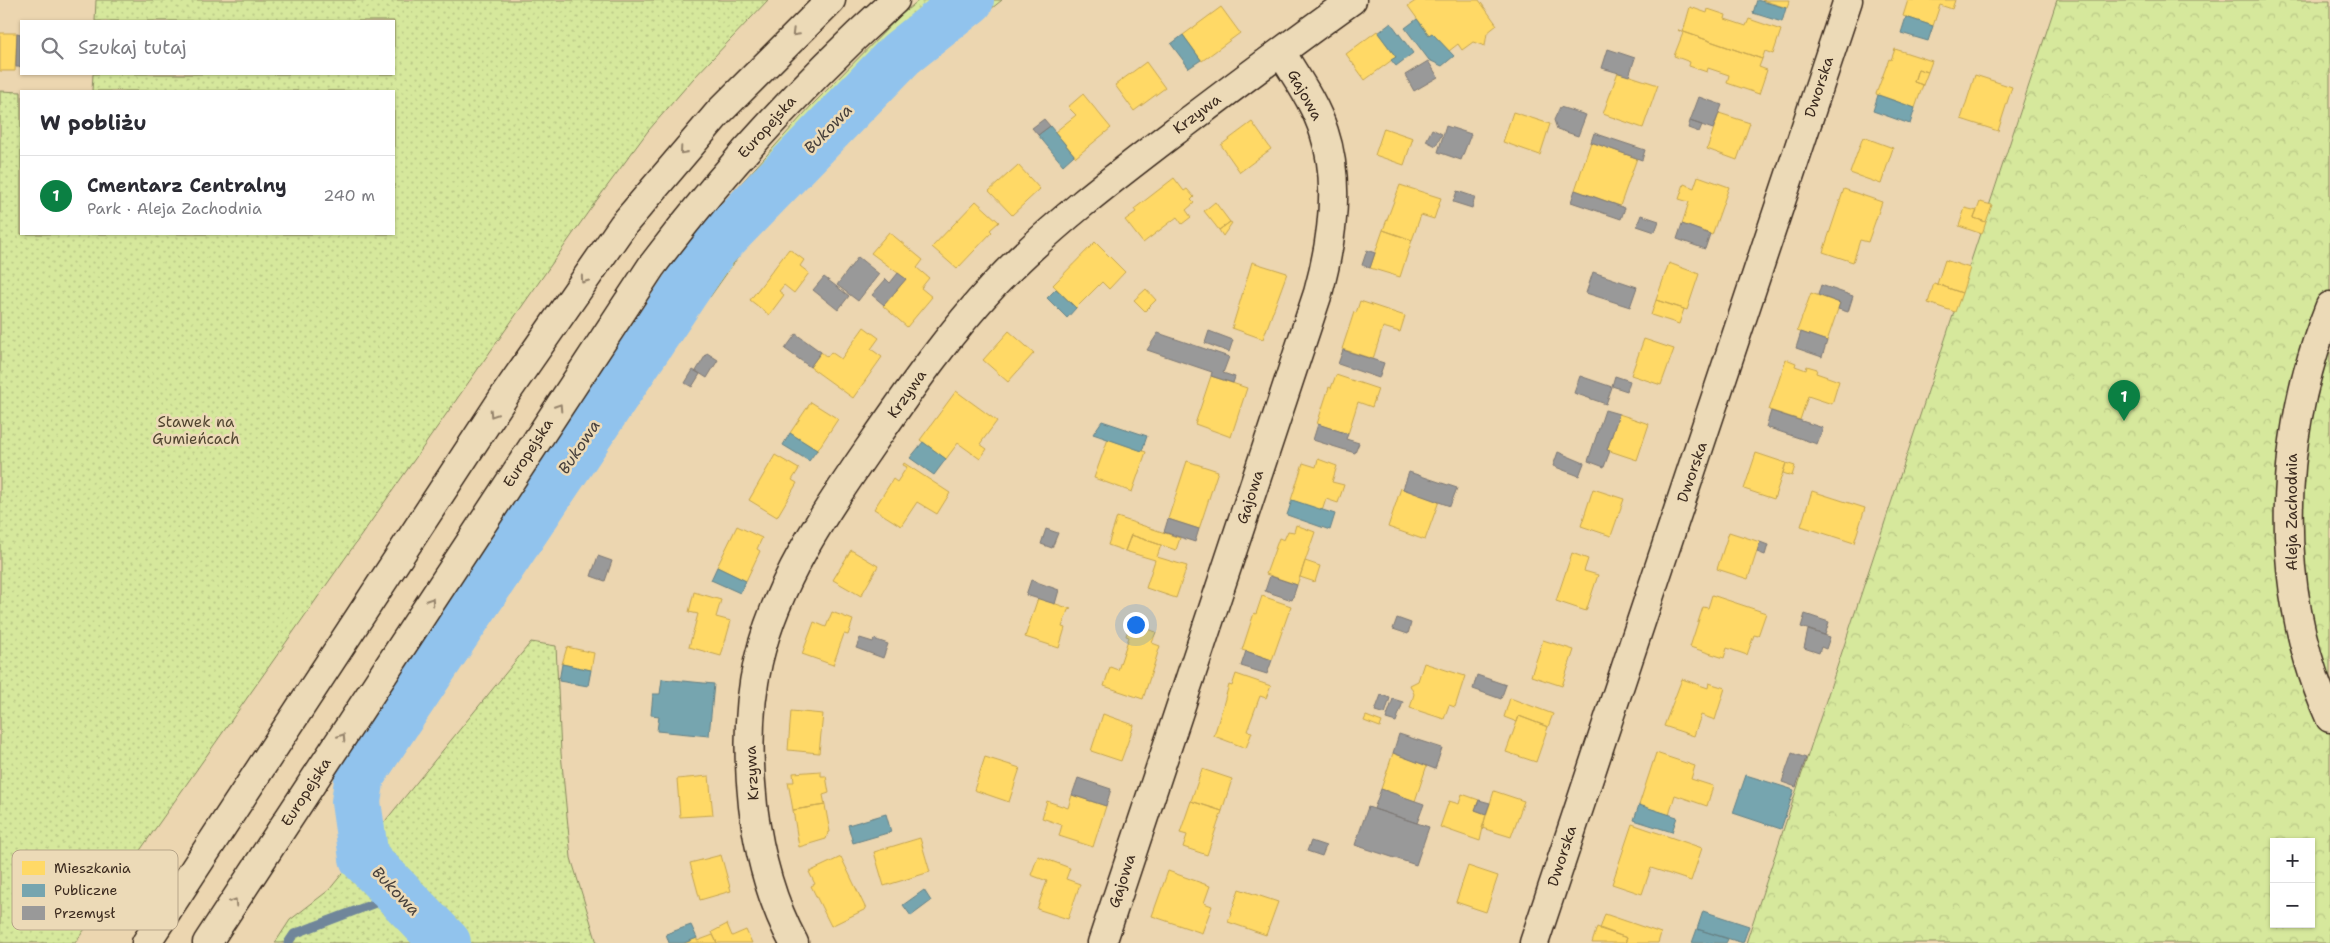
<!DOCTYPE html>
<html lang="pl">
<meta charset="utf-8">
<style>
body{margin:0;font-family:"Shantell Sans",sans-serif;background:#f2f2f3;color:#2b2b33}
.controls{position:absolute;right:15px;bottom:15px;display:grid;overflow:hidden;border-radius:0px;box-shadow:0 1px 4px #0004}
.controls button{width:45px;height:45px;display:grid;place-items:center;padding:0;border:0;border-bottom:1px solid #e1e1e2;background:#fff;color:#2b2b33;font:25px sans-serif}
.you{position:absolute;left:1135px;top:624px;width:18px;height:18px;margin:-12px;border:4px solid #fff;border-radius:50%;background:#1a73e8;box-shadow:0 0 0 8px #1a73e833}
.badge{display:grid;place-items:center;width:32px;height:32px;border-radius:50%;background:#0b8043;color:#fff;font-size:16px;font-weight:700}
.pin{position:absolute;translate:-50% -41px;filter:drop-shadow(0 1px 2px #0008)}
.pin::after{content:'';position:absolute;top:26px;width:18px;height:15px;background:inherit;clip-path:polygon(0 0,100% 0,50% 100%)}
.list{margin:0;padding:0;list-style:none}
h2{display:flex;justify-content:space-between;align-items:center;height:65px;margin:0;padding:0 20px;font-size:21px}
h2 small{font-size:16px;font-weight:400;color:#7c7c81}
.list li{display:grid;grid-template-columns:32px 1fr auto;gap:15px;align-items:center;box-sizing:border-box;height:80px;padding:0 20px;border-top:1px solid #e1e1e2}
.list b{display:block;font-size:19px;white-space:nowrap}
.list p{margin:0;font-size:16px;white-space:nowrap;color:#7c7c81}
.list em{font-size:16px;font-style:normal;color:#7c7c81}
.icon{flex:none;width:28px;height:28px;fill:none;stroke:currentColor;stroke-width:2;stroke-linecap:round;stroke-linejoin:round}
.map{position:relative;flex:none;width:2330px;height:943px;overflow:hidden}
.search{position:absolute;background:#fff;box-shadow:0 1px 4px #0004;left:20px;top:20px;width:375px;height:55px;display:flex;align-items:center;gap:12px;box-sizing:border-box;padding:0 18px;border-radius:0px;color:#7c7c81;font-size:19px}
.panel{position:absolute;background:#fff;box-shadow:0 1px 4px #0004;left:20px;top:90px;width:375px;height:145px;border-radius:0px}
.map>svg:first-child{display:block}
</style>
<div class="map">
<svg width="2330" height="943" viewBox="0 0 2330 943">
<defs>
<pattern id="grass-dots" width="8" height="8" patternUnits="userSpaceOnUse" patternTransform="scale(1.25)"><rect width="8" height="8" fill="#d6e89c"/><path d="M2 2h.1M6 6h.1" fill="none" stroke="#b9c786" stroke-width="1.8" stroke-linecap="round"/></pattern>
<pattern id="park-crowns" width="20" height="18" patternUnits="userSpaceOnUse" patternTransform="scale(1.25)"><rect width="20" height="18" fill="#d6e89c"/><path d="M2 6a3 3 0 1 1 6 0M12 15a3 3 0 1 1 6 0" fill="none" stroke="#b9c786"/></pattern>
</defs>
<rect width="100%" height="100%" fill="#ecd6b0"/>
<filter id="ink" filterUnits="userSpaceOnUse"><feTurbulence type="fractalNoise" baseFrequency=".02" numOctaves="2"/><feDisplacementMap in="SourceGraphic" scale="10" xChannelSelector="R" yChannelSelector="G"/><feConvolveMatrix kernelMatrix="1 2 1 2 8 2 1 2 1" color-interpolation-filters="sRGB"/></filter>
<g filter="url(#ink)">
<path fill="url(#grass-dots)" stroke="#88895d" d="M96,0H768L693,79L648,131L591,208L75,943H0V91L21,92V234H394V91H92L93,74H394V21H95Z
M919,0H1002L843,130L789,185L710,297L668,278L729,197L811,106L901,15Z
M531,642L556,646L561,753L571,858L597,943H275L290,920L329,890Z"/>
<path fill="url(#park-crowns)" stroke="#88895d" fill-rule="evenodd" d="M2057,0H2330V943H1746ZM2274,842H2311V924H2274Z"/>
<path fill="#ffd966" stroke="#c4a450" d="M1417,0H1479L1497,25L1487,33L1485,46L1473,42L1462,50L1458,44L1449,51L1432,33L1429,35L1408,6Z
M1762,0H1790L1787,8Z
M1908,0H1955L1952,9L1940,5L1933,26L1903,16Z
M1221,7L1240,33L1202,61L1183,35Z
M1690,7L1707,13L1708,9L1726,15L1725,19L1746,26L1749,19L1781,30L1773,54L1765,51L1762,59L1678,30L1683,32Z
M1678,30L1762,59L1759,67L1767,70L1759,94L1727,83L1729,75L1708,68L1707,72L1689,66L1690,62L1674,56L1683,33Z
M1377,31L1396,57L1365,80L1346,54Z
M0,33H17L15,71H0Z
M1895,49L1932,61L1928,72L1918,69L1914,82L1923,85L1915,108L1876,94L1889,59L1891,60Z
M1146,62L1165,88L1134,111L1115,85Z
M1918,69L1928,72L1923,85L1914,82Z
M1618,72L1658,85L1643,128L1603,114Z
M1975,75L2012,87L1998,131L1961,119Z
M1083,94L1111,128L1076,157L1055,132L1076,115L1068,107Z
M1513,112L1550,124L1540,155L1503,142Z
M1719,113L1750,123L1737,160L1707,149Z
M1252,122L1271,149L1240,172L1221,145Z
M1384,128L1413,138L1404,165L1375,155Z
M1863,137L1893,148L1881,184L1850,173Z
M1591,142L1637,158L1620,206L1575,190Z
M1018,165L1040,189L1012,215L989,191Z
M1698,176L1729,187L1712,235L1682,224L1689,202L1679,199L1684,184L1694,188Z
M1174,178L1184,191L1187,189L1194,197L1191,200L1194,203L1186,210L1191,217L1182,224L1177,217L1143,243L1125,220L1136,212L1134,209Z
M1400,185L1441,198L1434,219L1421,215L1412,240L1383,230Z
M1844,189L1882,202L1868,242L1860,240L1853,262L1823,252Z
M976,201L999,222L990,230L992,232L957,269L932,247Z
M1215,202L1230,222L1219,230L1204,211Z
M1980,202L1992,205L1986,222L1974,218Z
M1965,208L1977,211L1974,218L1986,222L1982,234L1959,226Z
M1230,222L1232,223L1223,236L1219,230Z
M1383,230L1412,240L1400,277L1370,268Z
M889,232L923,260L917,268L929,278L921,288L932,297L907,327L883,306L906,279L871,253Z
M1095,242L1125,272L1109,289L1102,282L1076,308L1053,285Z
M789,249L804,260L800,266L809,273L794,293L784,285L779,291L784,295L769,315L750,300Z
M1945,260L1970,268L1962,293L1937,284Z
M1252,262L1287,273L1263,339L1232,328Z
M1669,263L1699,274L1687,310L1656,300Z
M1934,283L1962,293L1955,312L1928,303Z
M1146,289L1156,300L1145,311L1134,300Z
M1811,293L1840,303L1827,341L1797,331Z
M1656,300L1684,309L1679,324L1651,315Z
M1360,301L1405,316L1400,332L1383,327L1373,359L1342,349L1354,312L1356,313Z
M864,327L879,338L871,349L882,357L853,398L810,367L821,352L827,357L831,352L841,359Z
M1009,331L1034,353L1008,382L983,360Z
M1644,339L1674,349L1661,385L1631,375Z
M1786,359L1796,363L1795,366L1806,370L1807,366L1817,369L1816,373L1839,381L1832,404L1808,396L1800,420L1769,410Z
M1336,375L1378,389L1372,407L1358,402L1348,434L1317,424L1329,387L1331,388Z
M1211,376L1247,388L1231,437L1195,424Z
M956,391L997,421L980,444L987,449L980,459L958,443L946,459L920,440Z
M811,402L838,419L817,451L790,433Z
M1619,414L1649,424L1637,460L1607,450Z
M1108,439L1146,452L1132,492L1094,478Z
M1756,453L1786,463L1774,499L1744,489Z
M775,455L799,469L792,480L797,483L777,517L749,500Z
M1318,459L1337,466L1332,482L1344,485L1338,503L1326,499L1322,511L1291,500L1303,463L1316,467Z
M1187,461L1218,471L1199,529L1168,519Z
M904,463L950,493L937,514L917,502L901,526L874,509L893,479L897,482L907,467L903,465Z
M1786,463L1795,466L1792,476L1783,473Z
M1401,488L1439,501L1425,540L1388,527Z
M1593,489L1624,499L1611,536L1581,526Z
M1812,491L1865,508L1854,543L1801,526Z
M1117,517L1180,538L1176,550L1131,535L1125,551L1108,545Z
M1296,525L1315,532L1297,585L1266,574L1279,538L1284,540L1288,531L1294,532Z
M737,526L762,538L757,549L760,551L746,581L717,567Z
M1729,532L1760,542L1748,579L1717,569Z
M1131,535L1161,545L1157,557L1187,566L1176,598L1146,588L1155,560L1125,551Z
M851,550L878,566L861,596L833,580Z
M1572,553L1588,559L1584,571L1598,575L1586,611L1556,601Z
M1305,561L1320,566L1315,582L1300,577Z
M694,592L721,600L716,617L731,621L721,656L689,647L698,614L689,612Z
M1712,595L1766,613L1758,636L1754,635L1747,655L1727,648L1724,658L1690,647L1703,607L1708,608Z
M1262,596L1291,606L1272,660L1242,650L1254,613L1256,614Z
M1038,598L1071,609L1068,610L1062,627L1065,628L1059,648L1025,637Z
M832,612L853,620L848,635L844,634L833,665L802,654L814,622L826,627Z
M1130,623L1156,632L1152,643L1160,646L1143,699L1104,686L1110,667L1118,670L1129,637L1126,636Z
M1543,640L1574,650L1562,686L1531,676Z
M567,647L594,653L591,670L562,664Z
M1424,663L1465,676L1455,707L1449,705L1444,719L1410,708L1414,694L1410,685L1418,681Z
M1236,674L1271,686L1266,698L1260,696L1247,731L1252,732L1246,748L1214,736L1229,685L1232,686Z
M1682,679L1708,688L1709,683L1725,688L1715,720L1701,715L1694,736L1664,726Z
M1510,698L1553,714L1548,727L1519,716L1517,722L1504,717Z
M791,711L823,714L819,753L788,750Z
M1103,714L1134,725L1121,761L1091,751Z
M1366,716L1382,722L1380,727L1364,721Z
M1519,716L1548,727L1536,762L1506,752Z
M1393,753L1427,765L1415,801L1381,789Z
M1656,753L1695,766L1691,779L1713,786L1707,806L1675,795L1669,815L1639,805Z
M985,757L1020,768L1009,802L974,790Z
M1202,769L1232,779L1222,811L1191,801Z
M821,771V776H826L829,793L823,795L825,805L793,810L788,782H794L793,773Z
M709,776L713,815L680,817L677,779Z
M1494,791L1524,801L1511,837L1482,828Z
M1462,794L1479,800L1475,810L1486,814L1480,841L1440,827L1449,801L1459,804Z
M1072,795L1106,806L1093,847L1059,836L1062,825L1042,818L1047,801L1068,808Z
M1191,801L1222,811L1207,855L1183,847L1187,835L1180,833Z
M825,805L830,832L828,833L826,839L799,847L793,810Z
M1632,824L1702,848L1691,881L1651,868L1642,894L1612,884Z
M920,838L930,872L884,886L874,852Z
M721,855L731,891L700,900L690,863Z
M1038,856L1070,868L1066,879L1080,884L1068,919L1037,909L1047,881L1031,875Z
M841,857L866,909L831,926L811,886L815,884L809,872Z
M1468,866L1498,876L1486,912L1456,902Z
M1168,871L1210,886L1204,903L1212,906L1202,933L1152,916Z
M1239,889L1278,902L1266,935L1228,922Z
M1605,914L1661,933L1658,943H1625L1627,938L1600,929Z
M727,924L732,936L746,930L752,943H717L712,932Z
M1597,927L1627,938L1625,943H1592Z
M713,935L717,943H684L697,938V941Z"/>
<path fill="#76a5af" stroke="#648084" d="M1757,0L1786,8L1782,22L1753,13Z
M1906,17L1933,26L1928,41L1901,33Z
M1417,19L1429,35L1432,33L1454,56L1442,66L1429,60L1405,28Z
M1391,23L1413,53L1396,66L1391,60L1396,57L1378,33Z
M1183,35L1201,60L1189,68L1171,44Z
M1878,95L1915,108L1910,124L1873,111Z
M1050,126L1074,155L1063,165L1038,135Z
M1056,289L1076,308L1067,318L1047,298Z
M1102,421L1147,436L1142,451L1093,434Z
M790,433L817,450L809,461L783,445Z
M923,442L946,459L934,475L910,458Z
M1292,500L1335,514L1330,530L1287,515Z
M717,567L746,581L740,593L711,580Z
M562,664L591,670L588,686L559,681Z
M662,679L714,684L709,736L657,731L659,716L651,715L653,694H660Z
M1746,775L1794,790L1781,829L1733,813Z
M1639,805L1677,817L1672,832L1634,820Z
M886,814L891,832L853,843L848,825Z
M924,890L931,901L911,916L903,905Z
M1703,911L1749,926L1743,943L1697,929Z
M691,925L697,938L684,943H669L666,934Z
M1697,929L1728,939L1726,943H1692Z"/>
<path fill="#999" stroke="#7d7874" d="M17,33L21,34V67H16Z
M1608,49L1635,58L1629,76L1602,68Z
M1428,61L1438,77L1414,91L1405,75Z
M1699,97L1722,105L1713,129L1690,121Z
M1560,107L1586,115L1578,136L1557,129L1554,120Z
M1044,119L1050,126L1038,135L1032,128Z
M1690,121L1702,125L1699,132L1688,128Z
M1446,126L1471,134L1461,160L1438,152Z
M1432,129L1442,134L1436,146L1426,141Z
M1594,133L1645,150L1642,160L1591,142Z
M1575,190L1625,208L1621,219L1571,202Z
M1457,191L1475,197L1472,208L1453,202Z
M1641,215L1659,221L1655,232L1637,226Z
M1682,224L1710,234L1705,249L1677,239Z
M1367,250L1375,253L1370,268L1362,265Z
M858,257L879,274L858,301L837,285Z
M1593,272L1637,287L1630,307L1586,293Z
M898,273L906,279L884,305L872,295L886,279L890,283Z
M824,277L849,296L838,310L813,290Z
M1821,285L1853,296L1848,312L1838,309L1840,303L1818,295Z
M1209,331L1233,340L1229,352L1205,343Z
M1801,332L1827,341L1822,357L1796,348Z
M1158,333L1229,357L1223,373L1235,377L1233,383L1211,376L1212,372L1147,350Z
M796,334L821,352L810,367L785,349Z
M1343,350L1384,363L1379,378L1338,364Z
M707,353L718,360L707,378L696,371Z
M693,370L700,374L692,387L685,383Z
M1580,376L1612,387L1606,404L1574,393Z
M1615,376L1630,381L1627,391L1612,386Z
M1605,410L1619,414L1607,450L1610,451L1604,467L1588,461Z
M1771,411L1823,428L1817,444L1766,427Z
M1318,424L1348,434L1346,439L1359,443L1355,453L1313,440Z
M1558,452L1584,463L1579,476L1553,466Z
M1409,472L1457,488L1450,506L1403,489Z
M1168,519L1199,529L1195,542L1164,532Z
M1046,529L1058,533L1052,548L1041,544Z
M1760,542L1768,545L1765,555L1757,552Z
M598,556L612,561L605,581L591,576Z
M1270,576L1297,585L1292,600L1265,591Z
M1031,580L1059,590L1055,604L1026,595Z
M1805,614L1829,622L1825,635L1801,627Z
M1397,618L1411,623L1408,634L1393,629Z
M1808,630L1830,637L1826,649L1821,647L1819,653L1804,648Z
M860,638L873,642L874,639L888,644L883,658L856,648Z
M1246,651L1272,660L1267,674L1241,666Z
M1477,675L1506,685L1501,699L1473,689Z
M1381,695L1390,698L1385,714L1375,711Z
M1393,699L1403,702L1396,722L1386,719Z
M1399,734L1442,748L1435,769L1393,753Z
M1792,753L1806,758L1796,787L1782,782Z
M1078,778L1111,789L1106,806L1072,795Z
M1381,789L1424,804L1417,823L1374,809Z
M1479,800L1490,803L1486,814L1475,810Z
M1368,807L1429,827L1416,865L1355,845Z
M1311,841L1326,846L1322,856L1307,851Z"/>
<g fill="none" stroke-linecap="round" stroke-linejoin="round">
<path stroke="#6f869a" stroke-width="9" d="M288,943L294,934L399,894"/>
<path stroke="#91c3ed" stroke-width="50" d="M446,943L364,858L356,802L360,775L712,249L901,54L969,0"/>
<defs>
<path id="minor" d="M2330,306C2278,436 2272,588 2330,718
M794,943C771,901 759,854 753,806C748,759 747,709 758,662C777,580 827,509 874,441C912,386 950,332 995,284C1050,226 1115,177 1178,129C1236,85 1293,42 1352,0
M1102,943L1318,293C1332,242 1341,183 1324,132C1315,103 1296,77 1281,52
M1534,943L1848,0"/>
<path id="major" d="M146,943L507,392L623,225L719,112L831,0
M207,943L651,267C724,170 804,82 895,0"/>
</defs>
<use href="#minor" stroke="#3b2a1e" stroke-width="31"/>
<use href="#major" stroke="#3b2a1e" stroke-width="31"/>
<use href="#minor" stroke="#ecdab7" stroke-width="28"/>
<use href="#major" stroke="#ecdab7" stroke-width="28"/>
</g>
<defs><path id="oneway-chevron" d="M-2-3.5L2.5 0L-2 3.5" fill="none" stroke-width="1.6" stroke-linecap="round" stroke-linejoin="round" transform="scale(1.25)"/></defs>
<g stroke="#94826a">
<use href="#oneway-chevron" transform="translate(795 33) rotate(135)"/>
<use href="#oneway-chevron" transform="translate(683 151) rotate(131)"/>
<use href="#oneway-chevron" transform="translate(584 280) rotate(125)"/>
<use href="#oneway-chevron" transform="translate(559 407) rotate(-57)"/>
<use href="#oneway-chevron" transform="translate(493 414) rotate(123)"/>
<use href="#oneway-chevron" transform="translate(431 601) rotate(-57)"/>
<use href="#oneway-chevron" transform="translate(342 737) rotate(-57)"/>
<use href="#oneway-chevron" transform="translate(234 902) rotate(-57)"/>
</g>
</g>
<g text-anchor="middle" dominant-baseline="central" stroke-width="5" stroke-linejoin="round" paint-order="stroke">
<g font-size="15" fill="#3b2a1e" stroke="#ecdab7">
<text transform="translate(1819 87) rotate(-72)">Dworska</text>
<text transform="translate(1305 95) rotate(61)">Gajowa</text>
<text transform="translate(1197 114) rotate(-37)">Krzywa</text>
<text transform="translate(767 127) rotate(-48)">Europejska</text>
<text transform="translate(907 394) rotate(-55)">Krzywa</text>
<text transform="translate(528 453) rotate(-57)">Europejska</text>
<text transform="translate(1692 472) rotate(-71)">Dworska</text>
<text transform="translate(1250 497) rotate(-72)">Gajowa</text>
<text transform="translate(2292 512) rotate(-90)">Aleja Zachodnia</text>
<text transform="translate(752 773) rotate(-93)">Krzywa</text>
<text transform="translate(306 792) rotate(-57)">Europejska</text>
<text transform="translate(1562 856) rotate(-72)">Dworska</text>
<text transform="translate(1122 881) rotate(-72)">Gajowa</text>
</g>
<g font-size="15" fill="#524631" stroke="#ecdab7">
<text x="196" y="422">Stawek na<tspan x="196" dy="17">Gumieńcach</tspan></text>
</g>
<g font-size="16" font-style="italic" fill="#48413d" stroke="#ecdab7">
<text transform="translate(828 129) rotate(-46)">Bukowa</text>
<text transform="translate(579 447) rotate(-56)">Bukowa</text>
<text transform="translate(396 891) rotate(46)">Bukowa</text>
</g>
</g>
<rect x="12" y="850" width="166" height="80" rx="8" fill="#ecdab7" stroke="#b7a589" stroke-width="1"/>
<rect x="22" y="861" width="23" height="14" fill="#ffd966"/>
<rect x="22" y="884" width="23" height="13" fill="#76a5af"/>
<rect x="22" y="906" width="23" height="14" fill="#999"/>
<g font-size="14" fill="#3b2a1e">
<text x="54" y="873">Mieszkania</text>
<text x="54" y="895">Publiczne</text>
<text x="54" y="918">Przemysł</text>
</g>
</svg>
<div class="controls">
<button>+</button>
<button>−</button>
</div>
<div class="you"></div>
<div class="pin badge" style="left:2124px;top:421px">1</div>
<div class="search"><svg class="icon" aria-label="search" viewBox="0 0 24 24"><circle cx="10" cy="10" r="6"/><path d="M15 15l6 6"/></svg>Szukaj tutaj</div>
<section class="panel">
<h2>W pobliżu<small></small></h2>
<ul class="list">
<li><span class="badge">1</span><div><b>Cmentarz Centralny</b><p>Park · Aleja Zachodnia</p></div><em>240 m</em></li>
</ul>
</section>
</div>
